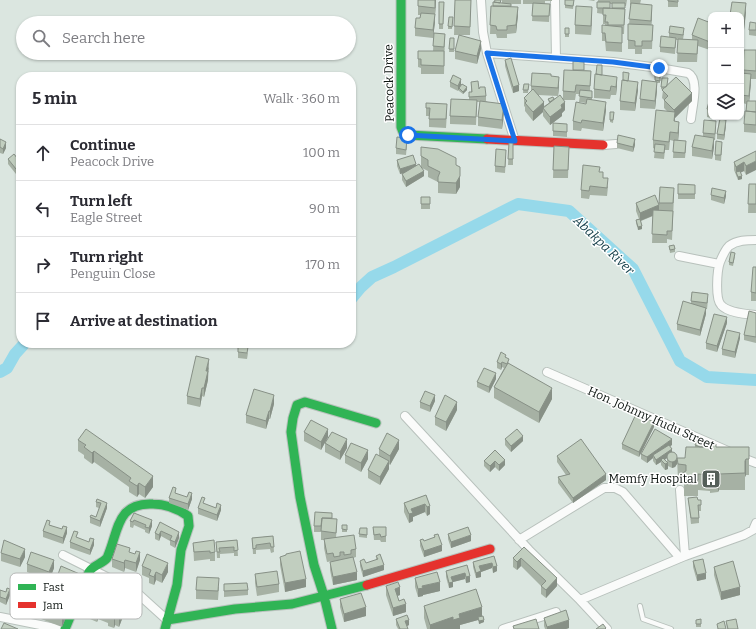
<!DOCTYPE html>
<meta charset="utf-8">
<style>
body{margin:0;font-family:Bitter,serif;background:#f7f7f7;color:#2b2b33}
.controls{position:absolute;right:12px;top:12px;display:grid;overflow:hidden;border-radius:8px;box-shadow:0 1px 3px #0004}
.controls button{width:36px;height:36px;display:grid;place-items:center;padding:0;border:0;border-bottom:1px solid #e1e1e2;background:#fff;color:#2b2b33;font:20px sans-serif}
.stop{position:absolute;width:12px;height:12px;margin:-9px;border:3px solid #1a73e8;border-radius:50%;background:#fff}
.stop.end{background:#1a73e8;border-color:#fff;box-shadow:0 1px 4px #0008}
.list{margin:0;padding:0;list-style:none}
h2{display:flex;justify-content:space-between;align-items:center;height:52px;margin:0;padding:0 16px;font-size:17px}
h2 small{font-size:13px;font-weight:400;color:#7c7c81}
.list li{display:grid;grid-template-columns:26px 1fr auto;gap:12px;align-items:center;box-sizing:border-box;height:56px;padding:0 16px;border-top:1px solid #e1e1e2}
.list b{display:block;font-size:15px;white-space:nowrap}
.list p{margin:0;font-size:13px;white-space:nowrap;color:#7c7c81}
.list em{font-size:13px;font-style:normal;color:#7c7c81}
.icon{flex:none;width:22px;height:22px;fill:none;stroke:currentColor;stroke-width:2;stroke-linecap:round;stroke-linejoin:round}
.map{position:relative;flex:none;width:756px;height:629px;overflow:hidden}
.search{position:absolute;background:#fff;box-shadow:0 1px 3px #0004;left:16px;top:16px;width:340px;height:44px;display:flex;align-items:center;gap:10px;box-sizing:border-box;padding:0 14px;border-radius:22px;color:#7c7c81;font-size:15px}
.panel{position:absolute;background:#fff;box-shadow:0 1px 3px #0004;left:16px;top:72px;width:340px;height:276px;border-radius:16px}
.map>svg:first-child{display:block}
</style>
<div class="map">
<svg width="756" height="629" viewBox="0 0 756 629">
<rect width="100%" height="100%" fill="#dbe6e0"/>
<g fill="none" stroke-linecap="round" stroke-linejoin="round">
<path stroke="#96d9ea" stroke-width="12" d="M351,299L361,287L372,277L394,267L518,204L569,211L633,269L680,361L707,377L756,380
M0,372L7,368L15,354L25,343"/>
<defs>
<path id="lane" d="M640,606L643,619L671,629"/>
<path id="street" d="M481,0L483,32L487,53L515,141
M555,0L556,58
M487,53L613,62L659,68L688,73C700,79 692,107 691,119
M603,145L616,144
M756,240C747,240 737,240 729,246C725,250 722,257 720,262C717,270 715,299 721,305C728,313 746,314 756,315
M679,256L719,264
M547,372L728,451
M405,416L529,550L580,600L607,629
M740,457L756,463
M680,490L685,556
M519,540L604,488H615L623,492L680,558
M63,555L135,591L167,620
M580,600L685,556L744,535L753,530L756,523
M0,617L60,629
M503,629L556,612"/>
<path id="fast" d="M401,0V127L403,132L408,135L487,139
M167,620L235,609L292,604L367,585
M65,629L89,572C93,565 102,564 107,558C119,531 116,502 153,504C165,504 178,509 188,516L189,526L181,550L177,585L165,629
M332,629L324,596L314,565L300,497L291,432L293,418L297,405L305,402L376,423"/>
<path id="jam" d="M487,139L603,145
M367,585L490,549"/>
</defs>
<use href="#lane" stroke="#b8c1bc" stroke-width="6"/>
<use href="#street" stroke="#b8c1bc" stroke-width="10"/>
<use href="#fast" stroke="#b8c1bc" stroke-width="11"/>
<use href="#jam" stroke="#b8c1bc" stroke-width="11"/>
<use href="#lane" stroke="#fafbfa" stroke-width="4"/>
<use href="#street" stroke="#fafbfa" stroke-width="8"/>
<use href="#fast" stroke="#30b455" stroke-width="9"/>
<use href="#jam" stroke="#e5322d" stroke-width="9"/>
</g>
<path fill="#a6b1a4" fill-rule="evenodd" d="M436,0L435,14V22L433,38L415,36V28L420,18L421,15H418V6Z
M455,0H471L470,35H454Z
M502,0H521V4H511V6L518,15L516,33L507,34V38H497L496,34H490L491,6H493L494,2L502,3Z
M523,0H552V1H545V4H550L549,22L532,21L533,4H523Z
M565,0H574L573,9L565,8Z
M588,0H595L594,1Z
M598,0H627L626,6H625L624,34H622V52L606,51L605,41H602V33L605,26V24H603V14L597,13ZM610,4H612V9L610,8Z
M630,0H641L640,4L652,13L651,25H653L652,49H642V54H635V49H628V24H629L631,5H630Z
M668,0H678V7H668Z
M439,2H444L443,29H439Z
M746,12L744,30H742L741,42V15Z
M592,16L591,35L575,34V25Z
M453,17L452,29H448V26Z
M711,23L710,50L698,46L697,62H677L678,40H676L675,54L660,52V47L669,37V33L684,34L683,39L692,40V35Z
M756,23V36L749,35V30Z
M565,28H569V37H565Z
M434,33L445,34L444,74H421V68L418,67V51H433Z
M450,38H454V52H449Z
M481,49L477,64L455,59V51Z
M744,50H756V79H751L749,101H756V133L744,132V124L746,112V104L743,103L742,118L737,117H741V73L743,74Z
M505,60L519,91L513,93L505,66Z
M584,70L591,71L590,91L592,97V100L606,110L603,131L582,128L581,131L573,130V121L586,104V103L579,102L580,94H576L575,100H564L565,110L562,113V116L550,125L543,116V112L533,121L525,111V107L524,106V98L531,92V86L551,76L559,85L558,96L538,95L544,106L549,103L548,99L563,98V91Z
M602,75L617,85L616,95H611L610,99L594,98V89Z
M655,75H660V83H657V90L655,109L640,108V99L655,82Z
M629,76L628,81L638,90L635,111L620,110V101Z
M662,78L667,85L692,101L675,118V121L679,130L678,141L686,147L685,158H673L674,141L670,140L669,150H665L664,159L654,158L655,149L653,148V140L667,111L664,108V100L662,98L663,90L661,89Z
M450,82L461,85L460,87L467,90L463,94L459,91V89L458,91L450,87Z
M471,82L486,96V101L504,112L502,129L478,126V117L480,102H477L476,125L450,124V116L469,100V92H471Z
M524,84H529L528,93H523Z
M711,94V117H726L725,120L726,125L724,140L717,139V134L719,120L707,117V109Z
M426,103L447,112L446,128L429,127V116H426Z
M610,112H614L613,123L610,122Z
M567,124V137L553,136V131Z
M716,127L715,140H714V147L712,159L692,156V147L703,136V133Z
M0,139L6,148L3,154L0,153Z
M509,143H513V165H508Z
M617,143L635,145L633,152L617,148Z
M407,144L406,155L396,154V148Z
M554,146L569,147L568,178H553Z
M421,147L434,149L456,165L460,187L456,194L438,193V182L428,177V171L422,168L424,176L406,187L402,180V174L404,173L400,174L397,166V160L416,166H421Z
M722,147L721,161L715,160V155Z
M756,151L746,175L744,171L740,173L742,179L738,180L734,170V162Z
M506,156L505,173L495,172V166Z
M8,159L21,163L16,174L8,164Z
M600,172L608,187L607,196L590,195L589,199L581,198V190Z
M678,184L695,185V199H678Z
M749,184H756V213H748Z
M711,195L726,196L724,204L711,200Z
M674,196L672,240L667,239V243H652L653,216L641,221L642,229L638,230L636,223V220L639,219L636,211V203L659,205V210V203Z
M421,197H430V209H421Z
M669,246L675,249V252L670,253Z
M735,256L733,266L729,265V262Z
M756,267V301H751V292Z
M692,292L708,300L707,309H706V314L700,336L677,330V324L691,303Z
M756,313V343L744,340V335Z
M727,323L717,352L706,349V343Z
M740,338L735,358L722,355V349Z
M238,352L248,353L247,359L238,358Z
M506,357L509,364L552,399L539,423L494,398V387L504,368L502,367L501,370L497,368V362Z
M209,367L208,372V380L204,397L202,396L200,407L187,404V396Z
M496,379L489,393L477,387V382Z
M435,401L430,412L420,408V402Z
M274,404L270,419H269L266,429L246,423V415Z
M457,410L446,431L435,425V417Z
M654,427L639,457L622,449V444Z
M304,432L328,437L321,450L304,441Z
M505,439L523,441L511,452L505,445Z
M78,440L153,487L145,498L139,494L137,497L129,492V487L94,462L92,464L84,458V455L78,451Z
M325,443L347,448L340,460L325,452Z
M672,445L670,446L677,464L675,467L672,468L668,466V464V469L665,470L661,465V462L656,465L653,461V458L647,463L641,459V454ZM667,458V463L665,460Z
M695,445L716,447L749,459V475H746L745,477V490H719L718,492L710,493V491L698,490V496H684V481L678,480L677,458H685L695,447Z
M379,449H399L390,465L389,464V469L380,485L368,478V470L379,455Z
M495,450L505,465L499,471L495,467L490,472L484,466V461Z
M345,455L368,459L361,472L345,463Z
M557,456L606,480L573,503L558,483V477L566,475L557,462Z
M426,495L430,514L427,516L425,512L413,517V521L409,523L404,512V503Z
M169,498L192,499L188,510L169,503Z
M688,498L698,500L701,505V511H699V523L691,524Z
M96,502L107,503V508L100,527L90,523V517H96L99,508L96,507Z
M205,504L221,510L217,521L198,514V508Z
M134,513L152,526L149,534L145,532V530L134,525L133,528L130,527V521Z
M332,518L337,527L336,537L356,549V557L353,558L357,580L333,585L330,570V562L333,561L327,562L324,548V540H321V525V532H314V526Z
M160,522L179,538L175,548L170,545V541L161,536L159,541L155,539V533Z
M50,525L67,533L63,544L43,537V531Z
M342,525H347V532H342Z
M373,527L386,536V542H381L380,540H374Z
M360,528H367V538L359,537Z
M448,534L471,541L451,548L448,539Z
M434,535L442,551L424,557L420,546V540L424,541L434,538Z
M273,536L274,552L271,553L270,549L256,550V554H253L252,538Z
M78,538L94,545L90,555L70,548V542Z
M237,540L238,556H234V553L220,554V558H217L216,542Z
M193,543L215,552V561H210V559L194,561Z
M524,547L557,586L546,598L541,594V586L521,566L517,570L513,567V558Z
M1,553L25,557L20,567L1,561Z
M130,553L140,560L136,572L125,568L124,572L112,567V559Z
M376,556L384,570L363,577L360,566V561L366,563L376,560Z
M494,556L497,571L493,573L492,568L481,572V577L476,578L473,567V562Z
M280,557L306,587L285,592L280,565Z
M693,561L706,579L697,581L693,567Z
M27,564L54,568L49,581L27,572Z
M467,565L470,582L466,583L465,579L453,582V587L449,588L446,577V571Z
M61,566L82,581L77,591L74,590V586L63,581L62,584L57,582V577Z
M142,566L168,572L162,583L156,580L154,585L149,583V578L142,575Z
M714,567L740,595L721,600L714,575Z
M255,574L279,584V592L257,596L255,583Z
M415,578L440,591L423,595V596L418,597L415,587Z
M224,584L248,590V595L224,597Z
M386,586L400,595L397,596L399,601L406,612L393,616L386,595Z
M86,587L109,591L108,597L124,614L119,627L115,625L114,628L108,626V623L98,619L97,622L90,619V616L80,612V601L86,588Z
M219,587L218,600L196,599V590Z
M0,590L10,595L6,605L0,602Z
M340,599L366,616L344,622L340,607Z
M13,602L39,606L35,616L13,608Z
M424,606L482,616L484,622L479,624L478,620L460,625V629H427L424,618Z
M41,610L67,615L62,627L41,619Z
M544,618L569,628L566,629H545L544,626Z
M396,619L409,625L407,626L408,629H398L396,625Z
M701,619V627H696V620Z
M726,621L738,629H727Z"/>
<path fill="#879086" d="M435,0H436L435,16Z
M746,3V12L744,30V22Z
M652,5V13L651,30V21Z
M518,7V15L516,33V25Z
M592,7V16L591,35V26Z
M435,14V22L433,38V30Z
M711,38V47L710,50V42Z
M481,41V49L477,64V56Z
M751,74V83L749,104V96Z
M559,77V85L558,96V88Z
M617,77V85L616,95V87Z
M461,79V85L458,91V86Z
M638,82V90L635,111V103Z
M657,82V90L655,109V101Z
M519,85V91L513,93V87Z
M467,87V90L463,94V92Z
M692,93V101L675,118L674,130V110Z
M544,102V110L543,108V112L533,121V112Z
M565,102V110L562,113V116L550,125V117L561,105Z
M606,102V110L603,131V123Z
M504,104V112L502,129V120Z
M726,120V125L724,140V135Z
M679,122V130L678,141V133Z
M714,138V147L712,159V151Z
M635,139V145L633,152V147Z
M6,142V148L3,154V149Z
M756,161V170L746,175V166Z
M744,162V171L737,174L736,172V175V167Z
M416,164V170L400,174V169Z
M21,165V170L16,174V169Z
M460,167V187L456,194V183Z
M424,171V176L406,187V181Z
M742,176V179L738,180V177Z
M726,191V196L724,204V198Z
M659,205V213L640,221V213Z
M642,226V229L638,230V227Z
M706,308V314L700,336V330Z
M727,317V323L717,352V346Z
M740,333V338L735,358V352Z
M209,359L208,380L204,397V388L206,371Z
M502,362V367L501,370V364Z
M496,373V379L489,393V387Z
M202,388V396L200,407V399Z
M552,388V399L539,423V412Z
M274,395V404L270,419V411Z
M435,395V401L430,412V406Z
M457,402V410L446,431V422Z
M269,411V419L266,429V421Z
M654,422V427L639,457V452Z
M328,429V437L321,450V442Z
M523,436V441L511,452V446Z
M347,439V448L340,460V452Z
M672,439V445L655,457L653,455V458L647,463V457Z
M399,440V449L390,465V456Z
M672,449V454L667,456V458L662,461L661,460V462L656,465V460Z
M368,450V459L361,472V463Z
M94,451V462L92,464V453Z
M677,459V464L675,467L672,468V462Z
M746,459V475L745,477V490V461Z
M505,460V465L499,471V465Z
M389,461V469L380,485V477Z
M495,461V467L490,472V466Z
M668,463V469L665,470V464Z
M606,474V480L573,503V498Z
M719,474V490L718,492V476Z
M153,476V487L145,498V487Z
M139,483V494L137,497V486Z
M192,493V499L188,510V504Z
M107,503V508L100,527V521Z
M425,504V512L413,517V521L409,523V514L411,509Z
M221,505V510L217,521V515Z
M430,506V514L427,516V507Z
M152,520V526L149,534V528Z
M67,527V533L63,544V538Z
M161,531V536L159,541V535Z
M179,532V538L175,548V542Z
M471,535V541L451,548V542Z
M94,539V545L90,555V550Z
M442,545V551L424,557V551Z
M25,549V557L20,567V559Z
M140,552V560L136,572V563Z
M521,558V566L517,570V562Z
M54,560V568L49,581V572Z
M125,560V568L124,572V563Z
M168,563V572L162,583V575Z
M492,563V568L481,572V577L476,578V573L479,566Z
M384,565V570L363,577V571Z
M497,566V571L493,573V567Z
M156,572V580L154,585V577Z
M357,572V580L333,585V577Z
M465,573V579L453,582V587L449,588V583L451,577Z
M706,573V579L697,581V575Z
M82,575V581L77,591V585Z
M63,576V581L62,584V579Z
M470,576V582L466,583V577Z
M557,578V586L546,598V590Z
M306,579V587L285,592V583Z
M440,582V591L423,595V596L418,597V589L422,586Z
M109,583V591L106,602V594Z
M400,587V595L395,597V589Z
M740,587V595L721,600V592Z
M10,589V595L6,605V599Z
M39,600V606L35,616V610Z
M124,603V614L119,627V616Z
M406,604V612L393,616V608Z
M67,606V615L62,627V618Z
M366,607V616L344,622V614Z
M482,607V618L478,617V620L460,625V629H453V620L459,614Z
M98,608V619L97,622V611Z
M115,614V625L114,628V617Z
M453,617V629H430V625Z
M409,620V625L405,627V621Z
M484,620V622L479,624V621Z
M569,620V628L566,629H547V627Z"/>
<path fill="#c1cebf" stroke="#879086" d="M418,0H435V8L418,6Z
M455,0H471L470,27L454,26Z
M495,0H501L500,3L494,2Z
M565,0H574L573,6L565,5Z
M668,0H678V2L668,1Z
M439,2H444L443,24H439Z
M493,2L511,4V6H493Z
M597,2H610V8H597Z
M732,2L746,3L744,22H741V15H730Z
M533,3L550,4L549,16H532Z
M612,3H625V8H612Z
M631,3L652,5L651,21L629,19Z
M491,6L518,7L516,25L507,26V30H497L496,26L490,25Z
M576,6L592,7L591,26L575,25Z
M603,8L625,9L624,25H608V22H605L606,15H603Z
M421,13L435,14L433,30L415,28L416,18H420Z
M449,17H453L452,27L448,26Z
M698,18L711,23V38L710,42L692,35Z
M750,22L756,23V30H749Z
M628,24L653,25L652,41H642V46H635V41L628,40Z
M602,25L622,27V43L606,42L605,33H602Z
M670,26L684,28L683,35L669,33Z
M565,28H569V34H565Z
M434,33L445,34L444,47L433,46Z
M459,35L481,41L477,56L455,51Z
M661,36L676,38L675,48L660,47Z
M450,38H454V49H449Z
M678,39L698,40L697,54L677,53Z
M744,50H756V71L743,70Z
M418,51H444V66L421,65V59H418Z
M511,58L519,85L513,87L505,60Z
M573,61L584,62V70H573Z
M597,65H602V75L596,74Z
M564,70L591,71L590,86L576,85L575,92L563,91Z
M623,72L629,73L628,81L623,80Z
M532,73L551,74V76L559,77L558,88L531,86Z
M741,73L751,74L749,96L741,95Z
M595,74L617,77L616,87L611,86L610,91L594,89Z
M453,75L461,79L458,86L450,82Z
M655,75H660V81L655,80Z
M676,77L692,93L674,110L664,100L668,96L662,90Z
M662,78H668L667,85L666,87H661Z
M622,80L638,82L635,103L620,101Z
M642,80L657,82L655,101L640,99Z
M478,81L479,89L480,87H485L486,96L469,97V92H472L471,82Z
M462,84L467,87L463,92L459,88Z
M524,84H529L528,90H523Z
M533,89L544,102L533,112L525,103L527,101L524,98Z
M580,90L592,91V98L579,96Z
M711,94V110L707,109Z
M560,95L565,102L561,105L562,108L550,117L543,108Z
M553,97L554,99L550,102L548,99Z
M451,99L477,100L476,117L450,116Z
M587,99L606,102L603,123L582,120L581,123L573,121L576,102L586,104Z
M480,101L504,104L502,120L478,117Z
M741,101H743L742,112H741Z
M747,101H756V112L746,111Z
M426,103L447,104L446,119H429L430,108H426Z
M656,110L675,112L674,121L679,122L678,133L670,132L669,142L653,140Z
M745,111L756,112V125L744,124Z
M610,112H614L613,120H610Z
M720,119L726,120L724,135L717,134Z
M704,120L716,121L715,134L703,133Z
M553,123L567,124V132L553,131Z
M618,135L635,139L633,147L617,143Z
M695,135L714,138L712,151L692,147Z
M397,137L407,138L406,150L396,148Z
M0,139L6,142L3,149L0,147Z
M674,140L686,141L685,153L673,152Z
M716,141L722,142L721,155H715Z
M509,143H513V159H508Z
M655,144L665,145L664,153L654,152Z
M554,146L569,147L568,170H553Z
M421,147L438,149L456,158V165L460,167V176L456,183L438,182V177L440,172L428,166V160L421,156Z
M496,149L506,150L505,167L495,166Z
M756,151V161L746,166L744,162L736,167L734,162Z
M14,154L21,163V165L16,169L8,159Z
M413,155L416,164L400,169L397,160Z
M419,164L424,171L406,181L402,174Z
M583,165L600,167L599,172H603V178H608L607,188L590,186L589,191L581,190Z
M740,171L742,176L738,177L736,172Z
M678,184L695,185V194H678Z
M749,184H756V204H748Z
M660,187L674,188L673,203H659Z
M712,188L726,191L724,198L711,195Z
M655,195L659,205L640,213L636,203Z
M421,197H430V204H421Z
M653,210L673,211L672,231H667V235L652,234Z
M640,219L642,226L638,227L636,220Z
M674,245L675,249L670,250L669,246Z
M731,252L735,253L733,263L729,262Z
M753,267H756V293L751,292Z
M692,292L708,294L707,303L691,301Z
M683,301L706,308L700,330L677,324Z
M749,311L756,313V337L744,335Z
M714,314L727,317L717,346L706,343Z
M727,330L740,333L735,352L722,349Z
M238,346L248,347L247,353L238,352Z
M501,352L506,355L505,357L509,359L507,364L502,362L501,364L497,362Z
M196,356L209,359L206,371H208L204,388H202L200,399L187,396Z
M508,363L552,388L539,412L494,387Z
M484,368L496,373L489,387L477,382Z
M254,389L274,395L270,411H269L266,421L246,415Z
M425,391L435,395L430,406L420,402Z
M445,395L457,402L446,422L435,417Z
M636,414L654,422L639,452L622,444Z
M311,420L328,429L321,442L304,432Z
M86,429L153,476L145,487L139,483L137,486L129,481L131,478L94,451L92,453L84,447L86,445L78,440Z
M517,429L523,436L511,446L505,439Z
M655,429L672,439L647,457L641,454Z
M332,432L347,439L340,452L325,443Z
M387,433L399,440L390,456L379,449Z
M698,438L712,445H708V447H700L695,445Z
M581,439L606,474L573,498L558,477L570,474L557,456Z
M351,443L368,450L361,463L345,455Z
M716,444V447H749V459H746L745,461V473L719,474L718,476L710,477V475L698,474V480H684V472L686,471V465L678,464L677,458H685L686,447H708V445Z
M669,445L672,449L656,460L653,455Z
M495,450L505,460L499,465L495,461L490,466L484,461Z
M667 457a5 5 0 1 1 10 0a5 5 0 1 1-10 0Z
M376,454L389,461L380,477L368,470Z
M663,458L668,463L665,464L661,460Z
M173,487L176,488L175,493L187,497L189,492L192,493L188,504L169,498Z
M426,495L430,506L427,507L425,504L411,509L413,513L409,514L404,503Z
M202,497L205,498L203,503L216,508L217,503L221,505L217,515L198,508Z
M697,497L698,500H701V505H698L699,518H691L688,498Z
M97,499L107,503L100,521L90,517L91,515L96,517L101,503L96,502Z
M315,512L332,513V518H322L321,526H314Z
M134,513L152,520L149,528L145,527L146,525L134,520L133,522L130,521Z
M322,518L337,519L336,533L321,531Z
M47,520L50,521L49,525L62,529L63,526L67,527L63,538L43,531Z
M160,522L179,532L175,542L170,540L172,536L161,531L159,535L155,533Z
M342,525H347V530L342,529Z
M373,527H386V536L381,537L380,534L374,535Z
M468,527L471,535L451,542L448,534Z
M360,528H367V535L359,534Z
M74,531L78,532L76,537L89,542L90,538L94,539L90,550L70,542Z
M438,534L442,545L424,551L420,540L423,539L424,541L435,537L434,535Z
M354,535L356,549L351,550V554L344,555V552H340V556L334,557L333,553L327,554L324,539Z
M273,536L274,547H271L270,543L256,545V548L253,549L252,538Z
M4,540L25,549L20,559L1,553Z
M214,540L215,552L210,553V551L194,552L193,543Z
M237,540L238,550L234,551V547L219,548L220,552H217L216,542Z
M117,544L130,548L129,552L135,554L136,551L140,552L136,563L125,560L124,563L112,559Z
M524,547L557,578L546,590L541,586L546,581L521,558L517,562L513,558Z
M300,551L306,579L285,583L280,557L286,555V554Z
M31,552L54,560L49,572L27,564Z
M147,554L168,563L162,575L156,572L154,577L149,575L151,570L142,566Z
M380,554L384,565L363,571L360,561L364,559L366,563L378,559L376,556Z
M494,556L497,566L493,567L492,563L479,566L481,571L476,573L473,562Z
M353,557L357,572L333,577L330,562Z
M703,559L706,573L697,575L693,561Z
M733,561L740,587L721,592L714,567Z
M467,565L470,576L466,577L465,573L451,577L453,582L449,583L446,571Z
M61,566L82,575L77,585L74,584L76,581L63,576L62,579L57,577Z
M277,571L279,584L257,587L255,574Z
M437,572L440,582L422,586L423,588L418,589L415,578Z
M197,577L219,578L218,591L196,590Z
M398,582L400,587L395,589L399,601L404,599L406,604L393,608L386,586Z
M247,583L248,590L224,591V584Z
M7,588L10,589L6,599L0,597V590L6,592Z
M476,589L482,607L459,614L460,618L453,620V617L430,625L424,606Z
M361,593L366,607L344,614L340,599Z
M566,610L569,620L547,627L544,618Z
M407,615L409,620L405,621L408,629H400L396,619Z
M483,616L484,620L479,621L478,617Z
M536,619L539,629H514L513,626Z
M701,619V624H696V620Z
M736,619L738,629H728L726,621Z
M724,621L726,629H718L717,624Z
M4,623L18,629H1Z
M603,624L606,628L605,629H596Z"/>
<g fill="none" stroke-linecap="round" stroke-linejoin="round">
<path stroke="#1a73e8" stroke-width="5" d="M408,135L515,141L487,53L613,62L659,68"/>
</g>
<defs>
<symbol id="building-square" viewBox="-11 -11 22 22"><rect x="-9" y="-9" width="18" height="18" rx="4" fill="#545e59" stroke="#fff"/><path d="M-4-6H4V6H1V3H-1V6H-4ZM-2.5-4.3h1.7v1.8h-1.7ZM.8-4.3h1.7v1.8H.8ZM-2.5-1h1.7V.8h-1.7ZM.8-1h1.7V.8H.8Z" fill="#fff"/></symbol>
</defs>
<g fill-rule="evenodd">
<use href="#building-square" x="700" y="468" width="22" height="22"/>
</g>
<g text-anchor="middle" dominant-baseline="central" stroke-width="3" stroke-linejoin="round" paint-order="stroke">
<g font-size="12" fill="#0c1410" stroke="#fff">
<text transform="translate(389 83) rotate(-91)">Peacock Drive</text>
<text transform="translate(651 418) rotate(24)">Hon. Johnny Ifudu Street</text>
</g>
<g font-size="12" fill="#0c1410" stroke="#fff" text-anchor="end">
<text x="697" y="479">Memfy Hospital</text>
</g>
<g font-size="13" font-style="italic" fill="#17414c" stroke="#fff">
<text transform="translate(604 245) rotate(44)">Abakpa River</text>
</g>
</g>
<rect x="10" y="573" width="132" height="46" rx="6" fill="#fff" stroke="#b6b8b7" stroke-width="1"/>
<rect x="18" y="584" width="18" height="6" fill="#30b455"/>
<rect x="18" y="602" width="18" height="6" fill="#e5322d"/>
<g font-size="11" fill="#0c1410">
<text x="43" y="591">Fast</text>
<text x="43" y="609">Jam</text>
</g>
</svg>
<div class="controls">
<button>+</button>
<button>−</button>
<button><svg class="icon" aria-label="layers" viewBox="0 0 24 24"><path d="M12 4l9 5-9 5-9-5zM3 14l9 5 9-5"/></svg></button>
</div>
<div class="stop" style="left:408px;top:135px"></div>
<div class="stop end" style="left:659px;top:68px"></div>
<div class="search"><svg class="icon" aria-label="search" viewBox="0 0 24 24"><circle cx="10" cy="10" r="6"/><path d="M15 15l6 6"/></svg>Search here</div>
<section class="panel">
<h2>5 min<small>Walk · 360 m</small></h2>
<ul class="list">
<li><svg class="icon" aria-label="ahead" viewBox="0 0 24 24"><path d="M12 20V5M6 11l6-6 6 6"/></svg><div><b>Continue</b><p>Peacock Drive</p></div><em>100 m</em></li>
<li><svg class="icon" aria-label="left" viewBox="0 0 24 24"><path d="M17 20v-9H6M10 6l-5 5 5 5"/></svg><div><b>Turn left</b><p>Eagle Street</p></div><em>90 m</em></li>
<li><svg class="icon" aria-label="right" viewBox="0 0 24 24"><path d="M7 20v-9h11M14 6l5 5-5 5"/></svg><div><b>Turn right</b><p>Penguin Close</p></div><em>170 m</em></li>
<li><svg class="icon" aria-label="arrive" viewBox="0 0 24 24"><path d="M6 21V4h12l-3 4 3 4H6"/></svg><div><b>Arrive at destination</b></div></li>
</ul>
</section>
</div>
